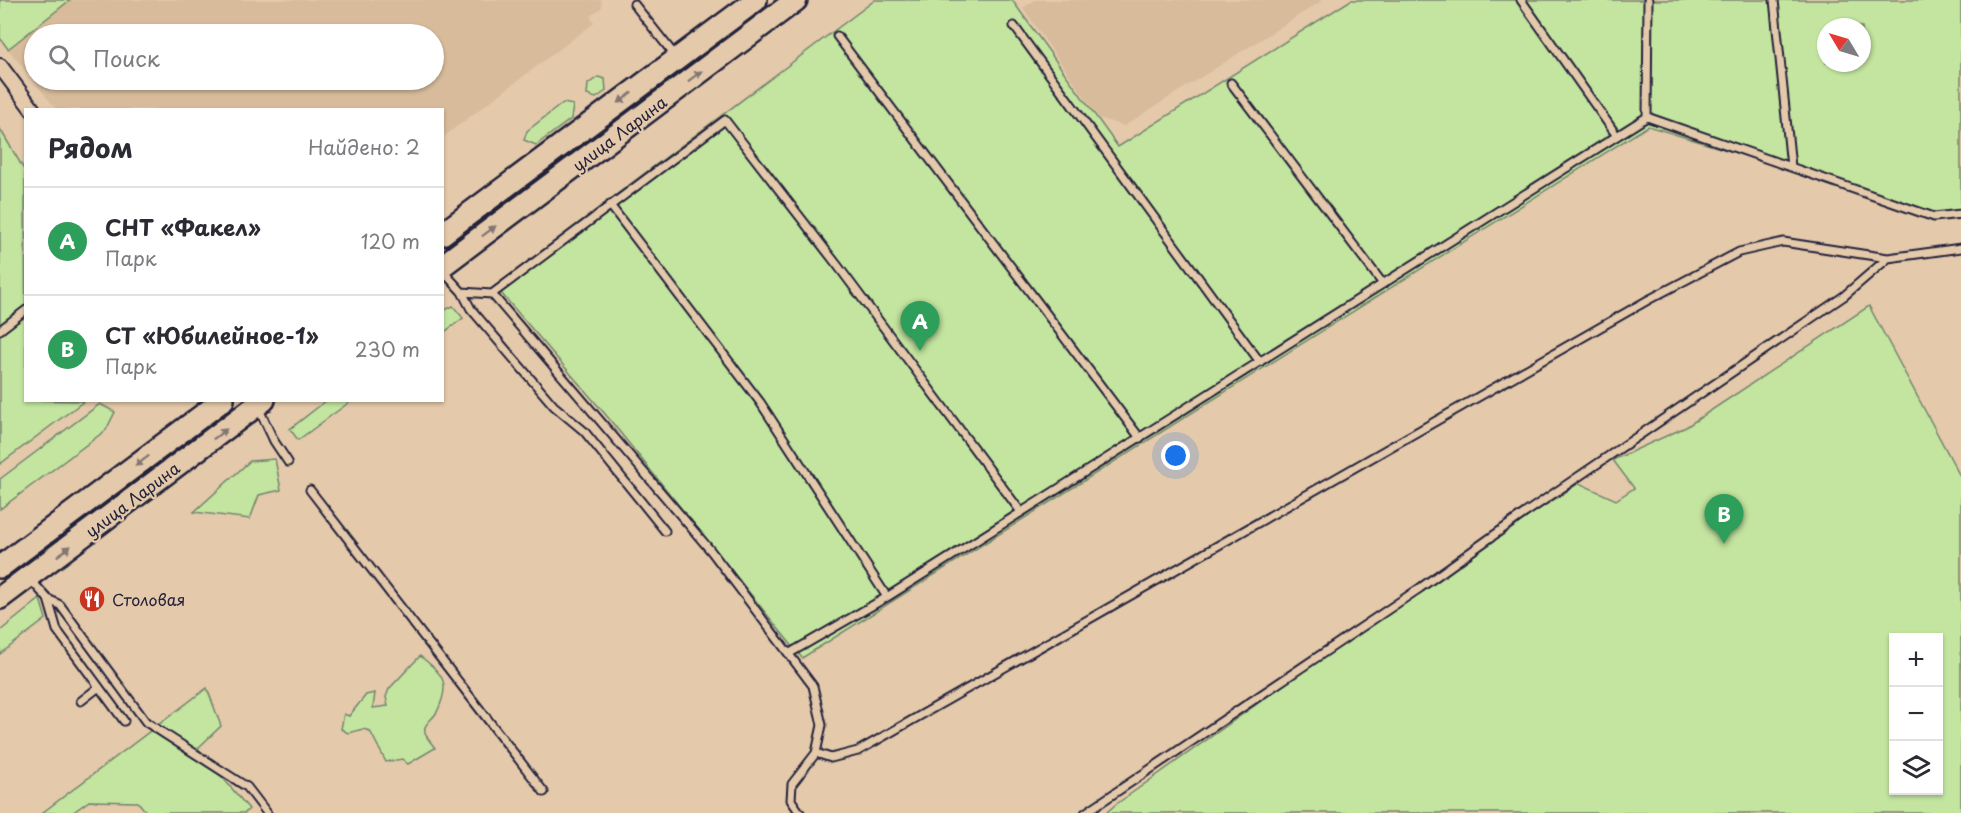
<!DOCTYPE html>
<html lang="ru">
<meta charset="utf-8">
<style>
body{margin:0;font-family:"Playpen Sans",sans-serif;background:#f7f7f7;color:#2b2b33}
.controls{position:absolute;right:18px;bottom:18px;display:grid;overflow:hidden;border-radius:0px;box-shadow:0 2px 4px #0004}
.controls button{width:54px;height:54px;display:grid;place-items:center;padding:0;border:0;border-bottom:2px solid #e1e1e2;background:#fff;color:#2b2b33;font:30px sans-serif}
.compass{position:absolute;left:1817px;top:18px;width:54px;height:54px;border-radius:50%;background:#fff;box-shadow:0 2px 4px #0004;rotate:308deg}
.you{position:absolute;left:1176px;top:456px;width:21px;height:21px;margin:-15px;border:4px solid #fff;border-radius:50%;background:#1a73e8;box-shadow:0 0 0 9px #1a73e833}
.badge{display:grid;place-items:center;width:39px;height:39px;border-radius:50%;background:#0b8043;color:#fff;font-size:20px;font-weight:700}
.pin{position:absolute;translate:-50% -50px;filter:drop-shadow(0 2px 3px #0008)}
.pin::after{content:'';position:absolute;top:32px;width:21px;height:18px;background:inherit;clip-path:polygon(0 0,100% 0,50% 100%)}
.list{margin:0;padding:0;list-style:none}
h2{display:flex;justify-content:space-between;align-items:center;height:78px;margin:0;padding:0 24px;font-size:26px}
h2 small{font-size:20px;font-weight:400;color:#7c7c81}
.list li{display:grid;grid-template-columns:39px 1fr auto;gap:18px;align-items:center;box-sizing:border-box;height:108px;padding:0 24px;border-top:2px solid #e1e1e2}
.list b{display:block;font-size:22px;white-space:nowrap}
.list p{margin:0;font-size:20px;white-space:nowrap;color:#7c7c81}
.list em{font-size:20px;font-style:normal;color:#7c7c81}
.icon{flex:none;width:33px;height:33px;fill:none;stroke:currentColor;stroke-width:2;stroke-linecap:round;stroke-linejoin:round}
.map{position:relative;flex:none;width:1961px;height:813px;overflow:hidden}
.search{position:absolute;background:#fff;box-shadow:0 2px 4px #0004;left:24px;top:24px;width:420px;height:66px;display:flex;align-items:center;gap:15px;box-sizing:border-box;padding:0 21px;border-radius:33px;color:#7c7c81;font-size:22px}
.panel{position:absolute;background:#fff;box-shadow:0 2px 4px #0004;left:24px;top:108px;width:420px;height:294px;border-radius:0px}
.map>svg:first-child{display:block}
</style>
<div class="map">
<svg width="1961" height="813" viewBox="0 0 1961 813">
<rect width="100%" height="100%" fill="#e4c9ab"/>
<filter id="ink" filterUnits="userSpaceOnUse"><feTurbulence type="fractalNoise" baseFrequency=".0167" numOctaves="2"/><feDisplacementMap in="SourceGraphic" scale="12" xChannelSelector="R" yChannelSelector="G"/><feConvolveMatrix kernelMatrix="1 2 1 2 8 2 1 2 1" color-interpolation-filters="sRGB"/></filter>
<g filter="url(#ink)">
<path fill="#d7bb9b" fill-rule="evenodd" d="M70,0H601L602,7L590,17L594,23L443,137L442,110L56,109L8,49ZM34,34H434V80H34Z
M1035,0H1323L1124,126L1099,118L1023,8Z"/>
<path fill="#c3e59f" stroke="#72846d" stroke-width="1.5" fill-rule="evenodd" d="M0,0H70L8,49L0,38Z
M875,0H1012L1118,147L1351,0H1961V215L1943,216L1648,126L802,658L606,415L495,286ZM1826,27H1862V63H1826Z
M598,77L605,79L606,91L596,98L587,95L588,84Z
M563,103L573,105L571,119L536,145L524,140L527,131Z
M0,129L25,171L26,400L84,401L0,464Z
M453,306L463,318L443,333V311Z
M1869,306L1961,478V813H1106L1115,805L1420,588L1579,483L1616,500L1634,488L1613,460L1686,427ZM1894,638H1938V790H1894Z
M327,400L351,401L298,440L290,429Z
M100,404L115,412L106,430L0,509V479Z
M275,459L281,490L259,495L250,519L194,512L250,461Z
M40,599L46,619L0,654V631Z
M420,656C444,675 451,683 437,712C434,717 427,722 425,727C423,735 431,742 435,748L408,764L402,759L386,762L370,731L363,729L348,733L341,729L344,714L349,716L366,695L375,693L373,708L388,706L386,697L389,689Z
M207,688L221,726L198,748L249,809L245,813H147L138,802L89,801L72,813H42Z"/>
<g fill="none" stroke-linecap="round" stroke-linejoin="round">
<defs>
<path id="lane" d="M1521,0L1617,136
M1774,0L1791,167
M634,4L676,57
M1014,26L1260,362
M837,36L1140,438
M1231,83L1383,284
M1647,117L1934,217L1961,214
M1647,117L1648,0
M610,205L760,402L887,597
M442,270L462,292L492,294L711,551L813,686L822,725L816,753L792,784L791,800L800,813
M462,292L471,309L554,406L584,431L665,531
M492,294L725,120L838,266L1021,512
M0,330L26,310
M258,407L274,441L288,462
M310,490L544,792
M30,579L48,599L60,605L146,722L247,787L267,813
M48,599L57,630L124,721
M790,653L887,597L1647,117
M81,701L99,687
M816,753L831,758L858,751L1648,300L1739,252L1783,242L1888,258
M1085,813L1420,588L1525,513L1844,296L1888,258L1961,248"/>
<path id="street" d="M0,66L33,110"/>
<path id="primary" d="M442,234L756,0
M442,266L796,0
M0,567L223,400
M0,598L264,400"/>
</defs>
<use href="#lane" stroke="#22223b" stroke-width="11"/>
<use href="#street" stroke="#22223b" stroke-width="18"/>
<use href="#primary" stroke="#22223b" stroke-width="26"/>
<use href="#lane" stroke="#e4c9ab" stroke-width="7"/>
<use href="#street" stroke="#e4c9ab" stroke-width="14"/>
<use href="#primary" stroke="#e4c9ab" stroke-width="21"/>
</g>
<defs><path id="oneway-solid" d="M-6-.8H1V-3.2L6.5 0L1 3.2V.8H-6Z" transform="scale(1.5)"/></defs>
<g fill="#837673">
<use href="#oneway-solid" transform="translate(695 76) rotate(-37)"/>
<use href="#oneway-solid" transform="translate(625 98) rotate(143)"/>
<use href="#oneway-solid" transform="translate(489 231) rotate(-37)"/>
<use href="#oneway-solid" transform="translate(220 434) rotate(-37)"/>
<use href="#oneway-solid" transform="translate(142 461) rotate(143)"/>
<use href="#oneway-solid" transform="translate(64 551) rotate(-37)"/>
</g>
</g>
<defs>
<symbol id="restaurant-disc" viewBox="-11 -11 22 22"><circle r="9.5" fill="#c8321e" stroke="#e4c9ab"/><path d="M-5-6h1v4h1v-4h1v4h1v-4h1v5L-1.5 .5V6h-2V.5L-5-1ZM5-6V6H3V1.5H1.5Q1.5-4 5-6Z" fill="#fff"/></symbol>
</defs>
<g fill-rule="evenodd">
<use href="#restaurant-disc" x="77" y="584" width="30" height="30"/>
</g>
<g text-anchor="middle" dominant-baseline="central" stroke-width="4.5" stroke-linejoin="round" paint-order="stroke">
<g font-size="16" fill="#22223b" stroke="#e4c9ab">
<text transform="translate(619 133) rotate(-37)">улица Ларина</text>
<text transform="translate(132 499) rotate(-37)">улица Ларина</text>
</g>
<g font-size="16" fill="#22223b" stroke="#e4c9ab" text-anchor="start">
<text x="112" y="599">Столовая</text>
</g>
</g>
</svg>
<div class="controls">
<button>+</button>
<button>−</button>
<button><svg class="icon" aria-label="layers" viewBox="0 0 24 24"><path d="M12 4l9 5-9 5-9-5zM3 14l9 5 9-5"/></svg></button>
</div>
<svg class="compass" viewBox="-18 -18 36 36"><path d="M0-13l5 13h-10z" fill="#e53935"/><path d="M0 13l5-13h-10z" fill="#7c7c81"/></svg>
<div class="you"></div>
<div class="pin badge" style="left:920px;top:351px;background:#2e9e5b">A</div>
<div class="pin badge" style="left:1724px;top:544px;background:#2e9e5b">B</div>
<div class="search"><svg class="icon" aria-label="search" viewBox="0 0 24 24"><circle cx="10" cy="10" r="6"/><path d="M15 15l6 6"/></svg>Поиск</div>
<section class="panel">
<h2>Рядом<small>Найдено: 2</small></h2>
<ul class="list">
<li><span class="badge" style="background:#2e9e5b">A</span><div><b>СНТ «Факел»</b><p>Парк</p></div><em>120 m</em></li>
<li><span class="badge" style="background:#2e9e5b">B</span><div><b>СТ «Юбилейное-1»</b><p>Парк</p></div><em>230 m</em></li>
</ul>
</section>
</div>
